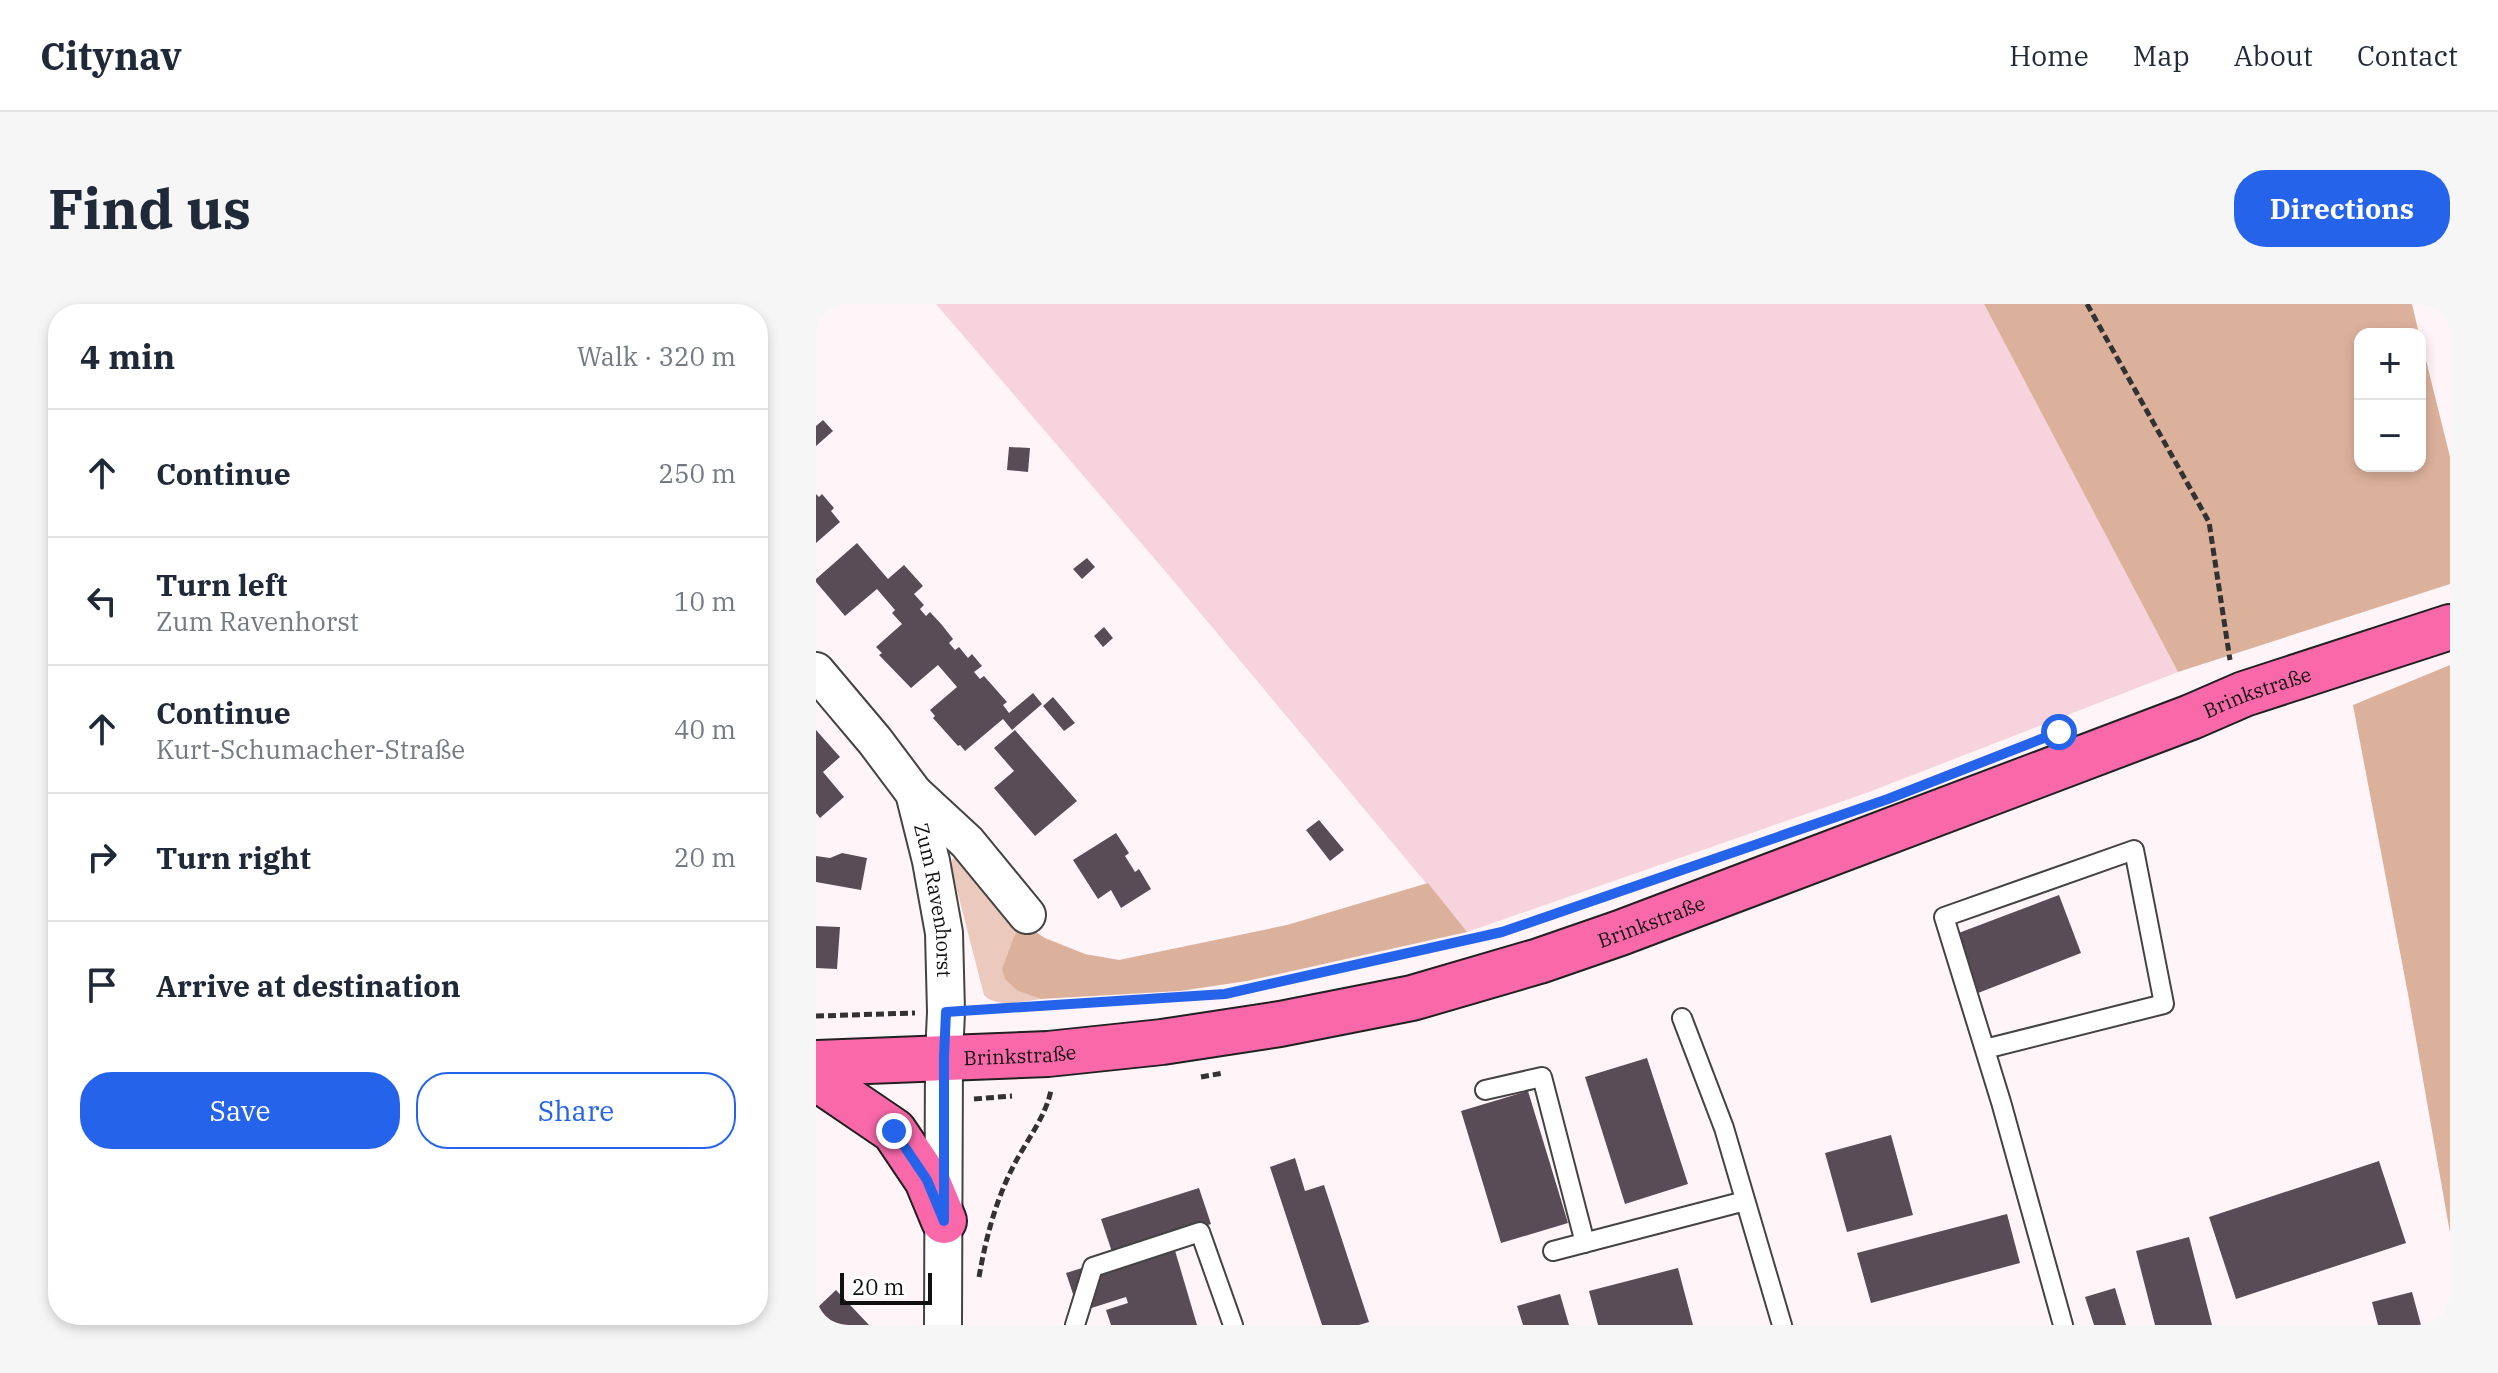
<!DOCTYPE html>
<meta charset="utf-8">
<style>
body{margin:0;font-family:"IBM Plex Serif",serif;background:#f6f6f7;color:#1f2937}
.controls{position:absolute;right:24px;top:24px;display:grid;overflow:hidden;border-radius:16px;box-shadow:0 4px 12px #0003}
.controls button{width:72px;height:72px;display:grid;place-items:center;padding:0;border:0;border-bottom:2px solid #e0e1e3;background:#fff;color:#1f2937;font:40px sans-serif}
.scale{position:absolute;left:24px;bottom:20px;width:92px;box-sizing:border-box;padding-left:8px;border:4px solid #101010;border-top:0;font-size:22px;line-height:28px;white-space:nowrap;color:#101010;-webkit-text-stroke:6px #fff;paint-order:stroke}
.stop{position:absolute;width:24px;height:24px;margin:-18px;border:6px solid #2563eb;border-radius:50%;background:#fff}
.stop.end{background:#2563eb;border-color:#fff;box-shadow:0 2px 8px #0008}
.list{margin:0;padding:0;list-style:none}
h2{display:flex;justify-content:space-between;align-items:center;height:104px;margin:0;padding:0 32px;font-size:34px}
h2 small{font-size:26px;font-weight:400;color:#747a83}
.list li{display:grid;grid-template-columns:52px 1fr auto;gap:24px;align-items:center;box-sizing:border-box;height:128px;padding:0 32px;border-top:2px solid #e0e1e3}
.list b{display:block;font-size:30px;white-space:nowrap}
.list p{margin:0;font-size:26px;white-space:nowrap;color:#747a83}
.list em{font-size:26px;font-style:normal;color:#747a83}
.actions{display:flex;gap:16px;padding:24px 32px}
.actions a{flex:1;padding:18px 0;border:2px solid #2563eb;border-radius:32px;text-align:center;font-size:28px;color:#2563eb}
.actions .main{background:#2563eb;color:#fff}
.icon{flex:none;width:44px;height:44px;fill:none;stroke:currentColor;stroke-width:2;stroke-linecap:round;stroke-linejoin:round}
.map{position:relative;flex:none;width:1634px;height:1021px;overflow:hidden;border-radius:32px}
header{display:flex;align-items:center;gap:48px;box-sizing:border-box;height:112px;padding:0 40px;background:#fff;border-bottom:2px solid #e0e1e3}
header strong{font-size:38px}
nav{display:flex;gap:44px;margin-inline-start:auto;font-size:28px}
.intro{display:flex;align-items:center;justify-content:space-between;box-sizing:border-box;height:192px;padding:0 48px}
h1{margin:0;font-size:56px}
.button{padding:20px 36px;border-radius:32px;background:#2563eb;color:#fff;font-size:28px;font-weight:700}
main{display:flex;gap:48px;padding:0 48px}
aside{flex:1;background:#fff;border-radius:32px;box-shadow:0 4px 12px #0003}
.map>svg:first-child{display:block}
</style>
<header>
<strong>Citynav</strong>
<nav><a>Home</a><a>Map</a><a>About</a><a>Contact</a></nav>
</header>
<div class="intro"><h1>Find us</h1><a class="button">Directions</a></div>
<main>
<aside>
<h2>4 min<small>Walk · 320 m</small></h2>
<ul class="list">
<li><svg class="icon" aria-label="ahead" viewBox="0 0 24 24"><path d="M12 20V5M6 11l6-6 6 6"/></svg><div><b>Continue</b></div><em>250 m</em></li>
<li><svg class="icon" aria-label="left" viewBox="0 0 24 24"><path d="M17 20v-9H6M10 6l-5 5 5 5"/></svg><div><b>Turn left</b><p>Zum Ravenhorst</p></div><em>10 m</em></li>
<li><svg class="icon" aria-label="ahead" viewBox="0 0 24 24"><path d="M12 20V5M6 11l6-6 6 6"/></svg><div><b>Continue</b><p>Kurt-Schumacher-Straße</p></div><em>40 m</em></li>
<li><svg class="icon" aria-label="right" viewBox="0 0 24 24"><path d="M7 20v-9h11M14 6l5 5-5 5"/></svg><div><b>Turn right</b></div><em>20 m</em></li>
<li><svg class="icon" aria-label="arrive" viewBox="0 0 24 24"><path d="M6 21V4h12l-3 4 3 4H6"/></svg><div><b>Arrive at destination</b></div></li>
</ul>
<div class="actions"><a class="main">Save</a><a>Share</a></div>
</aside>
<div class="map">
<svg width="1634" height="1021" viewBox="0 0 1634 1021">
<rect width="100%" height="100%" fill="#fff4f8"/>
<path fill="#f6d3dd" d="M120,0H1168L1362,368L1053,488L651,628L355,274Z"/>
<path fill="#ebc9bc" d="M143,552L206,619L202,687L225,695C207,697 182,705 168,691L135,563L136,555Z"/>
<path fill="#dcb19b" d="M1168,0H1596L1603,30H1544V162H1604V32L1634,153V280L1362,368Z
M1634,361V929L1592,690L1537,401Z
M612,579L651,628L431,677L364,687L225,695L202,687L189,675L186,665L198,633L206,619L229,634L269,650L303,656L471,621Z"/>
<path fill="#594c57" d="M7,116L17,127L0,142V122Z
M193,143L214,144L212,168L191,166Z
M0,190L3,193L6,190L18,204L15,207L24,218L0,239Z
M41,239L72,275L88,261L107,282L98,290L108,301L104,305L110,312L114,308L126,321L137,335L133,339L139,346L143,343L152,354L156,350L166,362L158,368L164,375L168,372L191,398L187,401L193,409L217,389L226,400L196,426L187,415L149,447L144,441L142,442L117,414L119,412L114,406L141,383L122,361L95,384L63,351L66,349L60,343L86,320L76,309L79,306L61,285L29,312L0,278V275Z
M271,254L279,263L266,275L257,265Z
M288,323L297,334L287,343L278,332Z
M237,393L259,419L248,427L227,402Z
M0,426L24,453L7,468L28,493L4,514L0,509Z
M199,426L261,497L219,532L178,484L198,467L178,444Z
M503,516L528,546L514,557L490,526Z
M300,529L313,549L309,552L319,568L323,565L335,585L305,604L295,586L282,595L257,556Z
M26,549L51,554L45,586L0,578V552L14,554Z
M1243,591L1265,649L1162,689L1140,630Z
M0,622L24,623L21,665L0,664Z
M831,754L872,880L809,900L769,773Z
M712,787L752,919L685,939L645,807Z
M1075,831L1097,911L1031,928L1009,849Z
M479,854L489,887L508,881L553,1018L543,1021H506L454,863Z
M1563,857L1590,939L1420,995L1393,913Z
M383,884L395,920L355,933L381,1021H295L290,1006L312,999L310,993L263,1008L250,969L298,954L285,915Z
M1191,910L1204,959L1055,999L1041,949Z
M1373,933L1396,1021H1339L1320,947Z
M862,964L877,1021H782L773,987Z
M1299,984L1310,1021H1278L1269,993Z
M20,986L53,1021H0V1005Z
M1596,988L1605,1021H1562L1556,998Z
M744,990L753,1021H707L701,1002Z"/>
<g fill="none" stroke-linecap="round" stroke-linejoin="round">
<defs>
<path id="lane" d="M866,714L908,824L966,1021
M1169,745L1348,700L1318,546L1128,613L1185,798L1247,1021
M669,786L726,773L769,939
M737,947L929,897
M259,1021L277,963L384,928L417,1021"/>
<g id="street">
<path id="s1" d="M0,367L59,437L98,489L115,557L128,629L130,708L128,753L127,1021"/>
<path d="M98,489L151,538L211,611"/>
</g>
<g id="primary">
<path id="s2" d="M0,759L232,750L346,738L464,720L596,694L723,657L804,629L1375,413L1428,390L1634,323"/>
<path d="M0,774L78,827L111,876L128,917"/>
</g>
</defs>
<use href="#lane" stroke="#434343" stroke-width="22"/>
<use href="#street" stroke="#434343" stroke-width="40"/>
<use href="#primary" stroke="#212121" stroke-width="48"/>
<path stroke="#323232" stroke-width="5" stroke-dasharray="8 4" stroke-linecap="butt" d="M1271,0L1393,218L1414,356
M443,683L656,635
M161,706L382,692
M0,712L99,709
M385,773L407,769
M158,795L196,792
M163,973C170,933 180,895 199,859C211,836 230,812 235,786"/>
<use href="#lane" stroke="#fff" stroke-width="18"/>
<use href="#street" stroke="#fff" stroke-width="36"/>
<use href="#primary" stroke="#f969aa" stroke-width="44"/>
</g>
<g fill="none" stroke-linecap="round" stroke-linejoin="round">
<path stroke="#2563eb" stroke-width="10" d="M78,827L111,876L128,917V753L130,708L409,690L686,628L1072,495L1243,428"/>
</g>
<g text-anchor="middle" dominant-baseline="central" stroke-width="8" stroke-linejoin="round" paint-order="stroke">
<g font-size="20" fill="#101010" stroke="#fff">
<text stroke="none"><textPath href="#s2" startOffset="1500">Brinkstraße</textPath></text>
<text stroke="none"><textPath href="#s1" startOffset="266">Zum Ravenhorst</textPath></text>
<text stroke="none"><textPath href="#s2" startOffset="852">Brinkstraße</textPath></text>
<text stroke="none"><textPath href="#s2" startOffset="204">Brinkstraße</textPath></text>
</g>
</g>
</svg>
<div class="controls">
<button>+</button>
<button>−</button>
</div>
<div class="scale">20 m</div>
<div class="stop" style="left:1243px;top:428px"></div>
<div class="stop end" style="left:78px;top:827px"></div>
</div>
</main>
